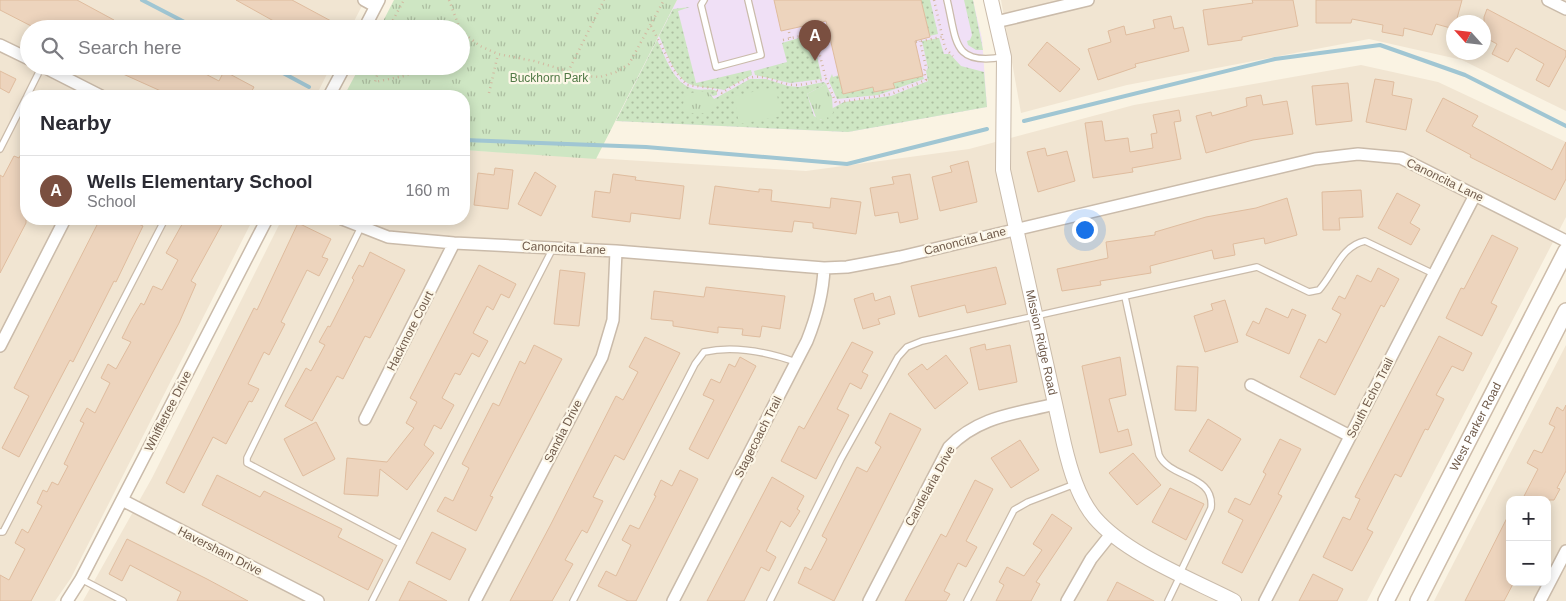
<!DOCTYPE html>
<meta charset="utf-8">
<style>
body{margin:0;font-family:Arial,sans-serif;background:#f7f7f7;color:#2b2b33}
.controls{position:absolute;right:15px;bottom:15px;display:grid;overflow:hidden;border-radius:10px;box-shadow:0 2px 12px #0003}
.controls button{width:45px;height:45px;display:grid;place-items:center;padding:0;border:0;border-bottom:1px solid #e1e1e2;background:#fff;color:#2b2b33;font:25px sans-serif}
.compass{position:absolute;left:1446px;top:15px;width:45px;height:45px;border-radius:50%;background:#fff;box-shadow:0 2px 12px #0003;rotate:297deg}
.you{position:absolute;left:1084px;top:229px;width:18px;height:18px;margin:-12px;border:4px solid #fff;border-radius:50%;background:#1a73e8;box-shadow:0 0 0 8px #1a73e833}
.badge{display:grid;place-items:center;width:32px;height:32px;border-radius:50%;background:#7a4f40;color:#fff;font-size:16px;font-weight:700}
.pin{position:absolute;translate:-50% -41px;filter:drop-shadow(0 1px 2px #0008)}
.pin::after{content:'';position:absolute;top:26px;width:18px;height:15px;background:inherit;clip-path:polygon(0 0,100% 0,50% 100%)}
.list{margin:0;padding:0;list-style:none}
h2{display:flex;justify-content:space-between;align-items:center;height:65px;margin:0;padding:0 20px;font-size:21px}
h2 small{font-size:16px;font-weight:400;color:#7c7c81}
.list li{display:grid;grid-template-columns:32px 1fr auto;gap:15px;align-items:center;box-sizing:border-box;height:70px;padding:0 20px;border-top:1px solid #e1e1e2}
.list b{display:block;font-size:19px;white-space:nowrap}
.list p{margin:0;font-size:16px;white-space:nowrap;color:#7c7c81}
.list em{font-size:16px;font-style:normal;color:#7c7c81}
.icon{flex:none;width:28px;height:28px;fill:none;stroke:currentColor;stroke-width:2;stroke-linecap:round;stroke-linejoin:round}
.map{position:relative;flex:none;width:1566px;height:601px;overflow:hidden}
.search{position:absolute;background:#fff;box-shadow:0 2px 12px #0003;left:20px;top:20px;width:450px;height:55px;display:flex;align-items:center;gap:12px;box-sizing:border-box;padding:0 18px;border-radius:28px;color:#7c7c81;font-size:19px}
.panel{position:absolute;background:#fff;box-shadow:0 2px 12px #0003;left:20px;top:90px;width:450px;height:135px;border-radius:20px}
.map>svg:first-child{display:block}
</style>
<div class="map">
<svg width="1566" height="601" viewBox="0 0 1566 601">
<defs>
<pattern id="grass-dots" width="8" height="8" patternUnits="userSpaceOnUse" patternTransform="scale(1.25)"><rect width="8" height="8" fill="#cee6c3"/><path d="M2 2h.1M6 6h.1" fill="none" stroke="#acbda0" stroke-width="1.8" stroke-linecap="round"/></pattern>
<pattern id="park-tufts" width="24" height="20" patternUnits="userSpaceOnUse" patternTransform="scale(1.25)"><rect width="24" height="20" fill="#cee6c3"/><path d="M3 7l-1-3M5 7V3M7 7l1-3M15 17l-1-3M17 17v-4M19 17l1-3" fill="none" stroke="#acbda0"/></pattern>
</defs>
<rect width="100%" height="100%" fill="#faf3e3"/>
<path fill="#f1e5d2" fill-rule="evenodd" d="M0,0H365L350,29H29V66H331L316,96H26V219H253L71,578L55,601H0Z
M1001,0H1566V111L1462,60L1369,39L1127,85L1021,113ZM1454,22H1484V52H1454Z
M1361,65L1438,82L1566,142V217L1367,601H83L152,478L282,219H464V150L806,171L969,149L1134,105Z
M1566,345V601H1434ZM1510,500H1547V582H1510Z"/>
<path fill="#f0e0f6" d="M677,0H973L982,39L987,107L848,132L616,121Z"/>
<path fill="url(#grass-dots)" d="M920,0H930L938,34L929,36Z
M964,0H973L983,50H976L968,45L967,41L970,40L972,35Z
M690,7L678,11L696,83L751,70L752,75L724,90C714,88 706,88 696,86C675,83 667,52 659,36L673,9Z
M809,35L813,38L822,79L790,83L755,75L754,71L787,62L782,43Z
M939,38L944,54H950L961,66L984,72L987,107L848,132L616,121L657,40C666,57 673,84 694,89C702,91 709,88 717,91V95L713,96L707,91L714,110V99L750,79H766L788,86L799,87L824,82L826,84L807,94L814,116L821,120L831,109L844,102L891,96L928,81L926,71L928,68L922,41Z
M832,74L833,77L839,75L843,94L873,87L874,92L894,88L893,83L923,76L924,79L878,95L837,99L829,81Z"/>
<path fill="url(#park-tufts)" d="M394,0H677L596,159L464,150V96H344L360,66H461V29H379Z
M826,84L832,97L833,113L828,119L817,120L807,94Z
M708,91L714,99V110L709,113H685L682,109L685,96L690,93Z"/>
<path fill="#cee6c3" d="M775,87L782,116L739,124L734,96Z"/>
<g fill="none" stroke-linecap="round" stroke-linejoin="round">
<path stroke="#a0c6d3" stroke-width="4" d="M142,0L198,29
M270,66L309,87
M1024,121L1275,59L1380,45L1465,75L1566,126
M464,140L646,147L847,164L987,129"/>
</g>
<path fill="#edd4bd" stroke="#dfbc9e" d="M0,0H77L114,20L110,29H37L0,10Z
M236,0H292L346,29H288Z
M774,0H921L930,37L915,41L923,76L893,83L895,88L874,92L873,87L843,94L826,21L781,31Z
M1252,0H1293L1298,26L1242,37V40L1208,45L1203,10L1253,3Z
M1316,0H1462L1456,22H1454V29L1436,24L1432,35L1404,28L1403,36L1382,32L1383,25L1352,19L1351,23H1316Z
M1487,9L1566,51V56L1549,87L1536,80L1544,64L1516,48L1508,62L1492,54L1497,44L1484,37V17Z
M1171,16L1174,29L1183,27L1189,51L1135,64L1136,67L1098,80L1088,49L1111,42L1108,31L1124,26L1126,35L1155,28L1153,20Z
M1047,42L1080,69L1060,92L1028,65Z
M127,66H190L219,81L224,71L254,87L249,96H172L123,74Z
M0,71L16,79L9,93L0,88Z
M1375,79L1394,82L1392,95L1412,99L1406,130L1366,122Z
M1348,83L1352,121L1316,125L1312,86Z
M1261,95L1263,105L1287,101L1293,134L1253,140L1206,153L1196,116L1211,112L1212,116L1247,106L1246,98Z
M1443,98L1478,116L1472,126L1552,170L1566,142V179L1555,200L1470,157L1471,155L1426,131Z
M1179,110L1181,121L1174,122L1181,159L1132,168L1133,172L1093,178L1085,123L1102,121L1105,141L1128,138L1130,152L1153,148L1151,134L1157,133L1153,115Z
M26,145V223L0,273V175L3,177L14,156L19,158Z
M1045,148L1047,156L1067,151L1075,181L1038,192L1027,152Z
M968,161L977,202L940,211L932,177L952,172L950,166Z
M495,168L513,170L508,209L474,205L478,173L494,175Z
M535,172L556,186L541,216L518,204Z
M613,174L636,177L635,180L684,186L680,219L631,213L630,222L592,217L595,191L610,193Z
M910,174L918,219L900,223L898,212L875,216L870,188L894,184L892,177Z
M715,186L759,192V189L772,190L771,201L830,208L831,198L861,202L856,234L813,228V223L794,221L792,232L709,224Z
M1361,190L1363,217L1339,218L1340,230H1323L1322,192Z
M1397,193L1420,205L1410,223L1420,229L1411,245L1378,228Z
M1287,198L1297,235L1265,244L1264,238L1233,244L1235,255L1214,259L1212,250L1150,266L1151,273L1100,281L1101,285L1062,291L1057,269L1108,258L1106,242L1155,235V232L1206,217L1256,208Z
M100,219H128L143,226L116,282L114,281L73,362L70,360L19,457L2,448L29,396L14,388Z
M185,219H225L191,281L196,284L179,323L31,601H0V575L9,580L25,549L15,543L22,529L28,533L42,506L37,503L43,490L47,492L52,482L58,485L68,466L64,464L84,423L80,421L87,408L95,413L110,383L101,378L108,364L116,369L131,342L122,338L131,320L141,303L144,305L153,286L162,290L178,260L166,253Z
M298,223L331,239L322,257L328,259L319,276L307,270L281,322L285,324L269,355L264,352L248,384L259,389L252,402L249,401L226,444L213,437L184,493L166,483L254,308L257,310Z
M1492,235L1518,248L1491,303L1497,306L1482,336L1446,318L1461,288L1464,289Z
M370,252L405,270L370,338L365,336L343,379L337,376L312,421L285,406L306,368L311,371L325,345L319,342L328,326L330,327L354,280L352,278L359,265L363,267Z
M479,265L516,284L509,298L501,294L493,310L487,306L473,333L488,341L479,357L472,353L460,375L455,373L442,398L454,405L441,429L434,425L424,445L434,453L407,490L380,469L378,496L344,494L347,458L387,462L414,428L406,423L417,402L410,398Z
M996,267L1006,304L967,313L965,305L919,317L911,286Z
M1378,268L1399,279L1384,307L1381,305L1335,395L1300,377L1319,339L1326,343L1341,314L1332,309L1339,296L1345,299L1357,275L1371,282Z
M560,270L585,273L579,326L554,324Z
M706,287L785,296L780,329L762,326L760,337L742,335L743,329L718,327V333L673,326V321L651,319L654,291L704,297Z
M873,293L875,301L890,296L895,314L878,319L880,324L863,329L854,299Z
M1225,300L1238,342L1205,352L1194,316L1213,310L1211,304Z
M1266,308L1288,318L1292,309L1306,315L1289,354L1246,335L1253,321L1259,324Z
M1439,336L1472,353L1463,371L1452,366L1436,395L1444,399L1428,430L1425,429L1401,477L1395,474L1367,529L1373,532L1352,571L1323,557L1343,517L1350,520L1360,499L1355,497Z
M645,337L680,353L624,460L615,455L593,497L603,501L587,533L582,530L565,560L573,564L552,601H510L551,524L616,396L623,400L638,372L629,367Z
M852,342L873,352L862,372L868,375L861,389L850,383L837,409L849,415L816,479L781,461L799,426L804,429Z
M985,344L986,350L1010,345L1017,382L979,390L970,348Z
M534,345L562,359L490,496L493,497L476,531L437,511L445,497L453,501L469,468L462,464L493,403L499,406L520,361L525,364Z
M946,355L968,383L935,409L908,374L922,364L927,370Z
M740,357L756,366L708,459L689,449L714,400L703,395L711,379L720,383L729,364L735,367Z
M1120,357L1126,395L1109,399L1118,432L1128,429L1132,445L1100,453L1082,366Z
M1177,366L1198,367L1196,411L1175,410Z
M1566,405V471L1557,488L1560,489L1554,500H1522L1538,469L1527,463L1534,450L1542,453L1555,427L1549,424L1557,407L1563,411Z
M890,413L921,429L834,601L798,583L805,567L811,570L827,539L822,536L857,467L867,472L881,447L875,443Z
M1208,419L1241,439L1222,471L1189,451Z
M316,422L335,459L303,476L284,439Z
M1280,439L1301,449L1278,494L1282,496L1242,573L1222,563L1243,520L1228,512L1235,498L1250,505L1266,474L1263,472Z
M1020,440L1039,470L1011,488L991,458Z
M1133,453L1161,485L1137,505L1109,473Z
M680,470L698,479L636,601H628L598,586L606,571L616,576L631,545L622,540L630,525L639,529L656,496L654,495L661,480L672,486Z
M217,475L260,497L264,491L342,529L338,537L383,560L368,590L202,505Z
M772,477L804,496L797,509L800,511L790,527L781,521L766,551L776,557L769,571L761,567L744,601H707Z
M975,480L993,489L966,541L977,547L966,567L958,563L944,591L950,594L946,601H905L941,534L946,537Z
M1170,488L1204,504L1186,540L1152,522Z
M1510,512V582H1514L1504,601H1465Z
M1052,514L1072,528L1036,582L1040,584L1031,601H996L1004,585L999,582L1007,567L1024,576L1042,550L1033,544Z
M432,532L466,549L450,580L416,563Z
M127,539L207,579L248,601H177L181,592L130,565L122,581L109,574Z
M1313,574L1343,589L1337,601H1299Z
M409,581L447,601H399Z
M1117,582L1154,601H1107Z"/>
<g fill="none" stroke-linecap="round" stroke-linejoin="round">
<defs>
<path id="service" d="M704,0L701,5L716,67L761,55L748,0
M947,0C957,41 952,66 1003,57
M27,96L42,66
M0,149L26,98
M361,227L247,458V463L401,544
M1125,297L1159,455C1170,479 1215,474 1211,508L1180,573
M0,532H3L165,219
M81,579L123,601
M372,601L553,248
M573,601L695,364L704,352C735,345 767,352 796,362
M770,601L841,459L898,357L907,347L922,341L1257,267L1309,292L1319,290C1335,272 1341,246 1365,241L1434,274
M967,601L1014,510L1028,502L1075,484
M1168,601L1180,576"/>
<path id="minor" d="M364,0L375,6
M1548,0L1566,9
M996,22L1088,0
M364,29L379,0
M0,45L29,59
M42,66L101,96
M329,96L345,66
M342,219L388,237L454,243L616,251L824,268L847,267L900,257L1315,159L1358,154L1401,158L1566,241
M0,346L65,219
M1251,385L1350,436
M365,419L454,243
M122,500L318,601
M67,601L81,579L267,219
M475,601L602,357L613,320L616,251
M673,601L807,341C817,316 823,294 824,268
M869,601L949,447C979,416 1015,414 1055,404
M1067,601L1091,559L1111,534
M1265,601L1475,195
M1540,601L1566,551"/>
<g id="tertiary">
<path id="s1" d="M991,0L1004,57L1003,170L1064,444C1070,469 1078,498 1095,518C1126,554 1191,579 1234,601"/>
</g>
<g id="secondary">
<path id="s2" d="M1386,601L1566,251"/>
<path d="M1418,601L1566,311"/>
</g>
</defs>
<use href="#service" stroke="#cabbaa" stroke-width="8"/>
<use href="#minor" stroke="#cabbaa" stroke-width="14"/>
<use href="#tertiary" stroke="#cabbaa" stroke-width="16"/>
<use href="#secondary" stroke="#cdbca9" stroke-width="18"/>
<path stroke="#d2b8a0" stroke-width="2.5" stroke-dasharray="1 4" stroke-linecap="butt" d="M449,0L460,29
M934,0L945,48L953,56
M651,26L674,70L687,85L712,88L722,93C731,87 742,79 753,77C765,75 776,82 787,84C800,87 813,82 826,79L836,103L891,94L926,80L924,71L926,67L920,41
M813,27L814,33
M388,29L404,0
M461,31L480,46L498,54L534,61L584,76L600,77L616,72L629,64L664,0
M789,32L790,38
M783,40L814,33L826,79
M461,42L467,37
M916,42L942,37
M380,66L375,82L404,76L428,66
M568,72L604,0
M489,93L498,54"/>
<use href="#service" stroke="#fff" stroke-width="5.5"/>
<use href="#minor" stroke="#fff" stroke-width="11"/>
<use href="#tertiary" stroke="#fff" stroke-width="14"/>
<use href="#secondary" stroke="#fff" stroke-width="15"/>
</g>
<g text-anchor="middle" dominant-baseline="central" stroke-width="4.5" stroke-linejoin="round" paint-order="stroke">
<g font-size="12" fill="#527a47" stroke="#fdf7e8">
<text x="549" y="78">Buckhorn Park</text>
</g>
<g font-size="12" fill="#705b4b" stroke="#fdf7e8">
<text transform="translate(1445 180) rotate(26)">Canoncita Lane</text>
<text transform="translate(965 241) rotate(-14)">Canoncita Lane</text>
<text transform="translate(564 248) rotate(3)">Canoncita Lane</text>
<text transform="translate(410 331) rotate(-63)">Hackmore Court</text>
<text stroke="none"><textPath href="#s1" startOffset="348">Mission Ridge Road</textPath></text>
<text transform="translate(1370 398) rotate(-63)">South Echo Trail</text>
<text transform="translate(168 411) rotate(-63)">Whiffletree Drive</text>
<text stroke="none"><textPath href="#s2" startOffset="196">West Parker Road</textPath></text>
<text transform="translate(563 431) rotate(-63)">Sandia Drive</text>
<text transform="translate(758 437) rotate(-63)">Stagecoach Trail</text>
<text transform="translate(930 486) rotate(-61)">Candelaria Drive</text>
<text transform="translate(220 551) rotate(27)">Haversham Drive</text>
</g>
</g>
</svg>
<div class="controls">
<button>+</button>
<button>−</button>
</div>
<svg class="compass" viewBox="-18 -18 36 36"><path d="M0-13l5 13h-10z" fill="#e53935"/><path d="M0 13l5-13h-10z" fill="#7c7c81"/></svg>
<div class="you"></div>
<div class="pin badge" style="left:815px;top:61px">A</div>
<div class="search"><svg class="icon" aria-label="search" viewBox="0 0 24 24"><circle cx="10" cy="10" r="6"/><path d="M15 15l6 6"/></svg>Search here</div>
<section class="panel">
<h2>Nearby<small></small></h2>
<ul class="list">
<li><span class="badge">A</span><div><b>Wells Elementary School</b><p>School</p></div><em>160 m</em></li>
</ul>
</section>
</div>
